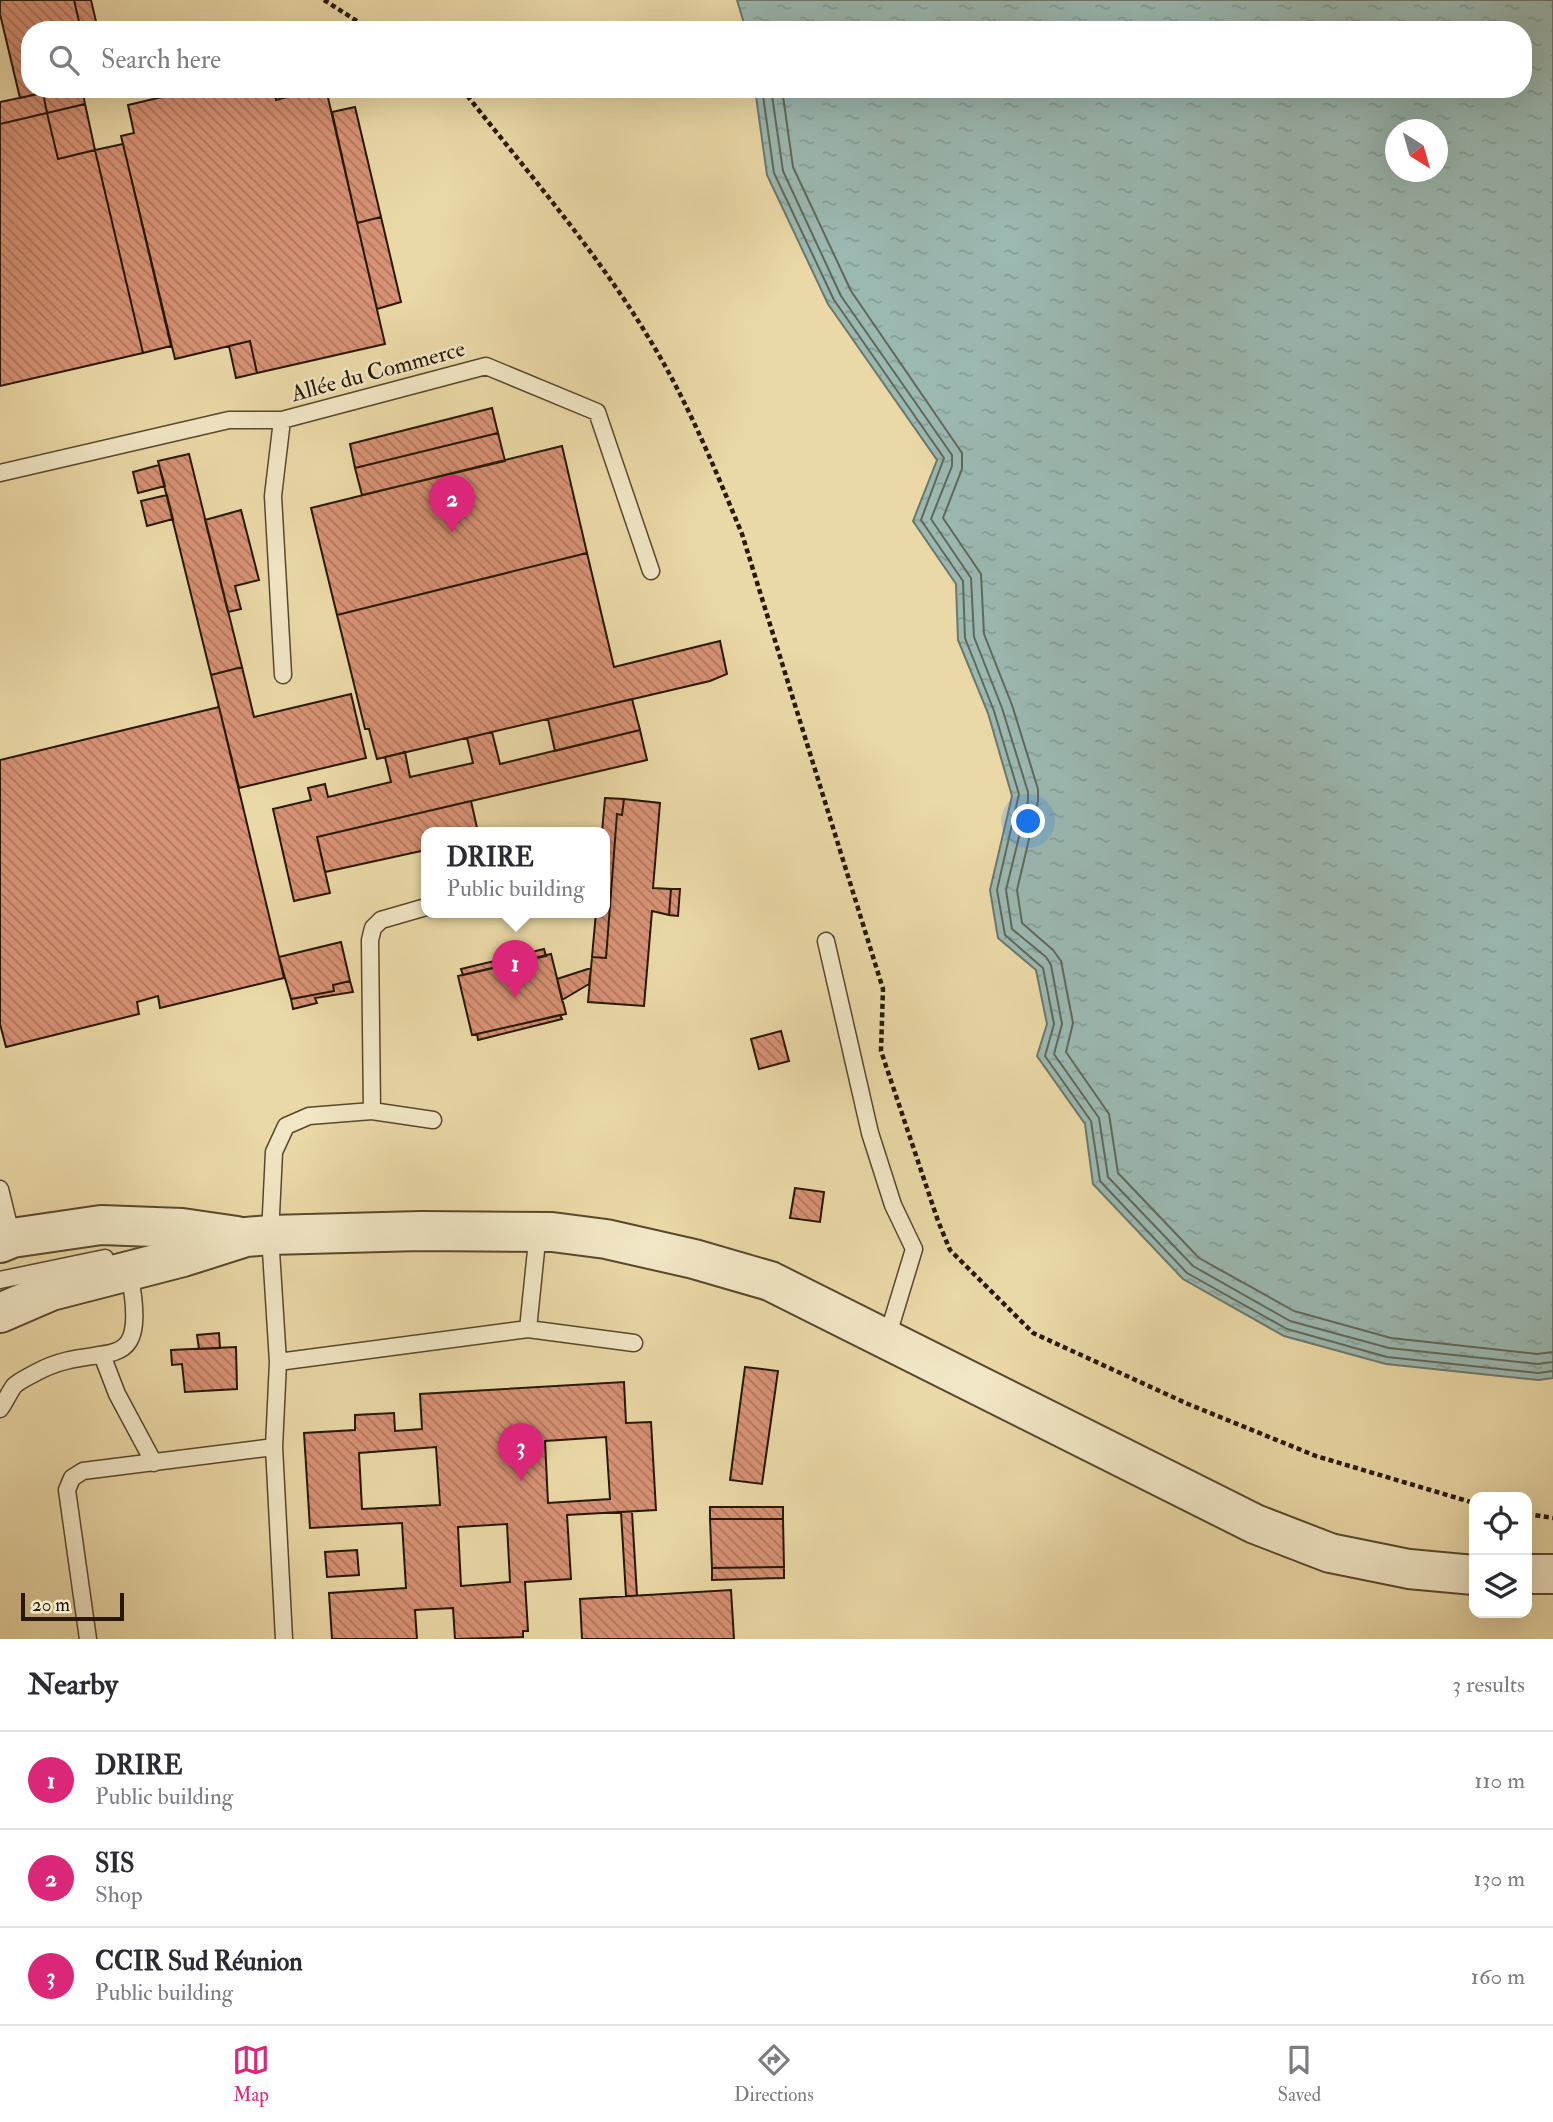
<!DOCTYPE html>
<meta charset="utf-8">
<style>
body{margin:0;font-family:"IM FELL Double Pica",serif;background:#f7f7f7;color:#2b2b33}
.controls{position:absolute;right:21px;bottom:21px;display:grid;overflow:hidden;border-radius:14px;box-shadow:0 7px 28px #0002}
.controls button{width:63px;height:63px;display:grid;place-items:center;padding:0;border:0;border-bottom:2px solid #e1e1e2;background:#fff;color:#2b2b33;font:35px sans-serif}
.compass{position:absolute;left:1385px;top:119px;width:63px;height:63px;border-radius:50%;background:#fff;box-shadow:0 7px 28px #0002;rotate:143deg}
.scale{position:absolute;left:21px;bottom:18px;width:103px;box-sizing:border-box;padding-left:7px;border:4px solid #271804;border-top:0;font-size:19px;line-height:24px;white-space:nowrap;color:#271804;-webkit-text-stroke:5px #f1e6c5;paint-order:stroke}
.you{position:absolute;left:1029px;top:822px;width:24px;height:24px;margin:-18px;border:5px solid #fff;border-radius:50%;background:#1a73e8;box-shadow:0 0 0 10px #1a73e833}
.badge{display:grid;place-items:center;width:46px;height:46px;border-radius:50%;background:#db2777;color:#fff;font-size:23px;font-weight:700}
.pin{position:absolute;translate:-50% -58px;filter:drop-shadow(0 2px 4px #0008)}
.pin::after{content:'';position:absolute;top:37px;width:24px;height:21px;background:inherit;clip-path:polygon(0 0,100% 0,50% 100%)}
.popup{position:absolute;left:421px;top:827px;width:189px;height:91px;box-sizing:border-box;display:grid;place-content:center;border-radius:14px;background:#fff;filter:drop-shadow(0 2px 5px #0005);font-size:23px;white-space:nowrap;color:#7c7c81}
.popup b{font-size:26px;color:#2b2b33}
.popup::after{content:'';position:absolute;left:50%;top:100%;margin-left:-14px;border:14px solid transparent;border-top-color:#fff}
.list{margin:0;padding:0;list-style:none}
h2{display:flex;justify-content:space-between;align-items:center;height:91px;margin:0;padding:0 28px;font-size:30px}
h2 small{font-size:23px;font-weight:400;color:#7c7c81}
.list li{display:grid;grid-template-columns:46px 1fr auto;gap:21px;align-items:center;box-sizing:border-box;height:98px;padding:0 28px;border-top:2px solid #e1e1e2}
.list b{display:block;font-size:26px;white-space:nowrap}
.list p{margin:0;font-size:23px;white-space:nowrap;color:#7c7c81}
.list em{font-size:23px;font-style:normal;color:#7c7c81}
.icon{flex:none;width:38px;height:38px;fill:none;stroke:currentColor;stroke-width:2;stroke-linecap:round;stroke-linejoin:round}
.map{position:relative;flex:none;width:1553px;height:1639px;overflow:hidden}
.search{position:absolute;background:#fff;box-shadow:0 7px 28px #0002;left:21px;right:21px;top:21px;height:77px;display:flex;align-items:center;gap:18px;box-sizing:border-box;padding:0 24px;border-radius:28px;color:#7c7c81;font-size:26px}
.sheet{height:385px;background:#fff}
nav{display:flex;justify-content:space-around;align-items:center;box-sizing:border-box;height:98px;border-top:2px solid #e1e1e2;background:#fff;font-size:19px;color:#7c7c81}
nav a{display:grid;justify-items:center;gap:4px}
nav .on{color:#db2777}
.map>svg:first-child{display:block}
</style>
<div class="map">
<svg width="1553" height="1639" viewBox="0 0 1553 1639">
<defs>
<pattern id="water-ripples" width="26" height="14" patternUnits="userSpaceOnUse" patternTransform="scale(1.75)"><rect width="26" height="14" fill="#9bb8b1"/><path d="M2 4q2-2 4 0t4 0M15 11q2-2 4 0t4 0" fill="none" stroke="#869d97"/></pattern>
<pattern id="building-back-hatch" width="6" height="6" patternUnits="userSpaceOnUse" patternTransform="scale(1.75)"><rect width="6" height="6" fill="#d89275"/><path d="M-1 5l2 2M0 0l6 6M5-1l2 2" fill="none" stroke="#af765e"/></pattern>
</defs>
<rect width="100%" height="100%" fill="#ead8a6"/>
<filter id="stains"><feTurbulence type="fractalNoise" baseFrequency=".00286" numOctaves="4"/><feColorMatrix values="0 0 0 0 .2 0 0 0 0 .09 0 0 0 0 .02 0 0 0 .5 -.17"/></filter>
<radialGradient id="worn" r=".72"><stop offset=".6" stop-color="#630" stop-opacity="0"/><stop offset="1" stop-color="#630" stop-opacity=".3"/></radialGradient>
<path fill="url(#water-ripples)" stroke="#6d786c" stroke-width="2" fill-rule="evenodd" d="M737,0H1553V1378L1539,1380L1386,1364L1284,1336L1183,1279L1093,1184L1085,1124L1037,1056L1047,1024L1036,970L998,938L990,890L1012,796L988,713L958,640L956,584L913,521L937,460L828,304L767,175L755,89H1523V30H746ZM1396,130H1438V172H1396Z"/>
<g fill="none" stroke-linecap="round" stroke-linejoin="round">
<path stroke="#61685a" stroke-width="2" d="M762,89L774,173L834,300L944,458L921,520L963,581L965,638L994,711L1019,794L997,890L1005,935L1043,968L1054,1024L1045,1056L1091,1121L1100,1181L1187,1273L1287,1329L1387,1357L1538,1373L1553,1371
M771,89L783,171L841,296L952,455V466L931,519L971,578L974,637L1002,708L1028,792V800L1006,890L1012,929L1046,957L1051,965L1062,1024L1054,1054L1099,1118L1108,1177L1193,1266L1290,1321L1389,1348L1538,1364L1553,1362
M782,89L793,167L851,291L962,453V469L943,518L981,574L984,634L1012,705L1038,789V801L1017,890L1022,923L1053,950L1061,961L1073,1023L1066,1052L1109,1114L1118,1173L1199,1258L1294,1311L1391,1338L1537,1354L1553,1352"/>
</g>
<path fill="url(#building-back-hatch)" stroke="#271804" stroke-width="2" fill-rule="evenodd" d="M0,0H74L81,30H30V89H57L20,98L0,14Z
M74,0H91L98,30H81Z
M57,89H82L85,104L47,113L43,93Z
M196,89H274L276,100L316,89H326L385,344L257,373L250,341L175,359L121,136L134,133L128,105Z
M43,93L47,113L0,124V102Z
M85,104L95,150L58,159L47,113Z
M355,107L381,217L357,223L332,112Z
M47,113L58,159L95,150L143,353L0,386V124Z
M123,144L171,346L143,353L95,150Z
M381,217L401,302L377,309L357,223Z
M250,341L257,373L236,378L229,346Z
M492,408L498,433L355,468L350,444Z
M498,433L505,461L362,495L355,468Z
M562,446L587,553L337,615L311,508Z
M189,454L242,667L211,675L158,461Z
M159,465L165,486L138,493L133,472Z
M167,495L173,519L147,526L141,501Z
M241,510L259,580L235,586L241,609L228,612L205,520Z
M587,553L614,667L720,641L727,674L710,681L377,759L369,729H365L337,615Z
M242,667L254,717L351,694L366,758L239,788L211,675Z
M632,699L640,730L555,751L548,719Z
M219,707L284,978L160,1008L158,996L137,1002L139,1014L6,1047L0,1024V760Z
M640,730L647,760L317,837L330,893L294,901L273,809L311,800L308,788L325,784L328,797L391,782L385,757L405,752L410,777L473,763L467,738L492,732L500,764Z
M605,798L624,799L622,815L617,814L606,958L592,957L596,912H604V832H602Z
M624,799L660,803L653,888L671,889L669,915L652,911L644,1006L588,1002L592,957L606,958L617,814L622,815Z
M471,801L478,832H426V850L325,872L317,837Z
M671,889H680L678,916L669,915Z
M341,942L350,981L333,985L334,991L291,999L279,957Z
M544,949L546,956L463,975L461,969Z
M551,954L566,1014L472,1035L458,976Z
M591,968L589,984L562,1000L557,979Z
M350,981L353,992L315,998L317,1003L293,1009L291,999L334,991L333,985Z
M560,1015L562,1019L478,1040L477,1034Z
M781,1031L789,1061L759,1069L751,1039Z
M795,1188L824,1192L820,1222L790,1218Z
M219,1333L220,1348L199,1349L197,1335Z
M236,1347L237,1389L185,1392L182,1364L172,1365L171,1350Z
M745,1367L778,1371L762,1484L730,1480Z
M624,1382L626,1423L651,1422L656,1510L567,1515L571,1579L525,1582L528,1631H523V1637L455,1639L453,1608L415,1610L417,1639H332L329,1593L406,1588L402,1523L310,1528L304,1433L355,1430V1415L394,1413L395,1431L422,1429L420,1394ZM606,1437L610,1499L548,1503L545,1441ZM436,1447L440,1505L362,1509L359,1453ZM507,1524L510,1582L461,1586L458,1527Z
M710,1507H783V1519H710Z
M621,1512H632L637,1596H626Z
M710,1519H783L784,1567L712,1568Z
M357,1550L359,1575L327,1577L325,1552Z
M784,1567V1578L712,1580V1568Z
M731,1590L734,1639H582L580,1599Z"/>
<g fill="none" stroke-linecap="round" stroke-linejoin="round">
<defs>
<path id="service" d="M282,420L273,496L283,675
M0,473L229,420H282L486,366L597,412L651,571
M826,941L870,1133L893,1205L914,1249L887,1338
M372,1111L370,940L373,928L381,920L426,907
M0,1189L12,1238
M0,1280L105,1258
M528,1329L538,1231
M102,1355L117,1394L154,1463
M278,1362L528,1329L634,1343
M0,1409C5,1402 9,1393 14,1386C20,1380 30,1376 37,1372C102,1337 151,1386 129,1271
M88,1639L67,1490L72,1478L83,1471L274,1447
M284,1639L274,1447L278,1362L270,1235L274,1152L286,1126L309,1116L372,1111L433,1120"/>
<path id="tertiary" d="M0,1243L12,1238L101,1225L182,1228L237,1236
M0,1313L51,1291L183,1257L246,1237L270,1235L421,1231L552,1232L606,1239L694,1259L770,1281L1255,1524L1330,1553L1409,1569L1474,1575
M1527,1574H1553"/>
</defs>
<use href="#service" stroke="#58482c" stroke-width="19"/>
<use href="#tertiary" stroke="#58482c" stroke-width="42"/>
<path stroke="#271804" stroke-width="4.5" stroke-dasharray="5 3.5" stroke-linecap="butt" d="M324,0L371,30
M462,89C528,173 599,254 653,345C689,405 715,469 742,534L883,989L881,1051L938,1221L950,1250L1033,1333L1188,1404L1316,1456L1474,1503
M1527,1514L1553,1518"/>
<use href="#service" stroke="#f1e6c5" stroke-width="16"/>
<use href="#tertiary" stroke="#f1e6c5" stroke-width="38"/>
</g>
<g text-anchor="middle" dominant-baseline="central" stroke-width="5" stroke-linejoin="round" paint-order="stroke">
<g font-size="23" fill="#271804" stroke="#f1e6c5">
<text transform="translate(378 371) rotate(-15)">Allée du Commerce</text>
</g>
</g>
<rect width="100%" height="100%" filter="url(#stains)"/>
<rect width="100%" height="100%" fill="url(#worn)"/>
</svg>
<div class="controls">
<button><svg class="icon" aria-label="locate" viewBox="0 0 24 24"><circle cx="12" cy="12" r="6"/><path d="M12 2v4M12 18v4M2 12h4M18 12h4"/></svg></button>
<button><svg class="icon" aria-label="layers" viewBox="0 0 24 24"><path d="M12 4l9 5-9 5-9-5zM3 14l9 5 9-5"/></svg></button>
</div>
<svg class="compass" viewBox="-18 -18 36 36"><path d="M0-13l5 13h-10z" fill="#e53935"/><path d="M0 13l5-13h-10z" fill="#7c7c81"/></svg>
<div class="scale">20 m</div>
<div class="you"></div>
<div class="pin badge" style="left:515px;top:998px">1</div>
<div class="popup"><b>DRIRE</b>Public building</div>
<div class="pin badge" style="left:452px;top:533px">2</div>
<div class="pin badge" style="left:521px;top:1481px">3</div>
<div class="search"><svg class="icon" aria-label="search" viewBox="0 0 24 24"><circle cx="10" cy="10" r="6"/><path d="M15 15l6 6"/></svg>Search here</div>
</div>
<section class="sheet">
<h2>Nearby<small>3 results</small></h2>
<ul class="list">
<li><span class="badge">1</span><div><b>DRIRE</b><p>Public building</p></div><em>110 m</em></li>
<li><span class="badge">2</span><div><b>SIS</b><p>Shop</p></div><em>130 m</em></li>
<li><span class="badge">3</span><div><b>CCIR Sud Réunion</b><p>Public building</p></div><em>160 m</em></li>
</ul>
</section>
<nav>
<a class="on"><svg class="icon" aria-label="map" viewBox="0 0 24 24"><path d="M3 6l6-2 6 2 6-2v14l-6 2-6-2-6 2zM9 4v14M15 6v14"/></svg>Map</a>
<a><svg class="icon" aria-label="directions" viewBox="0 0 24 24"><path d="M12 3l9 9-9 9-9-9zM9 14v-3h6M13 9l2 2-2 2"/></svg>Directions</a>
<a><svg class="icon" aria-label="saved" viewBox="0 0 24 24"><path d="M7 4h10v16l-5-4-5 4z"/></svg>Saved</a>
</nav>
